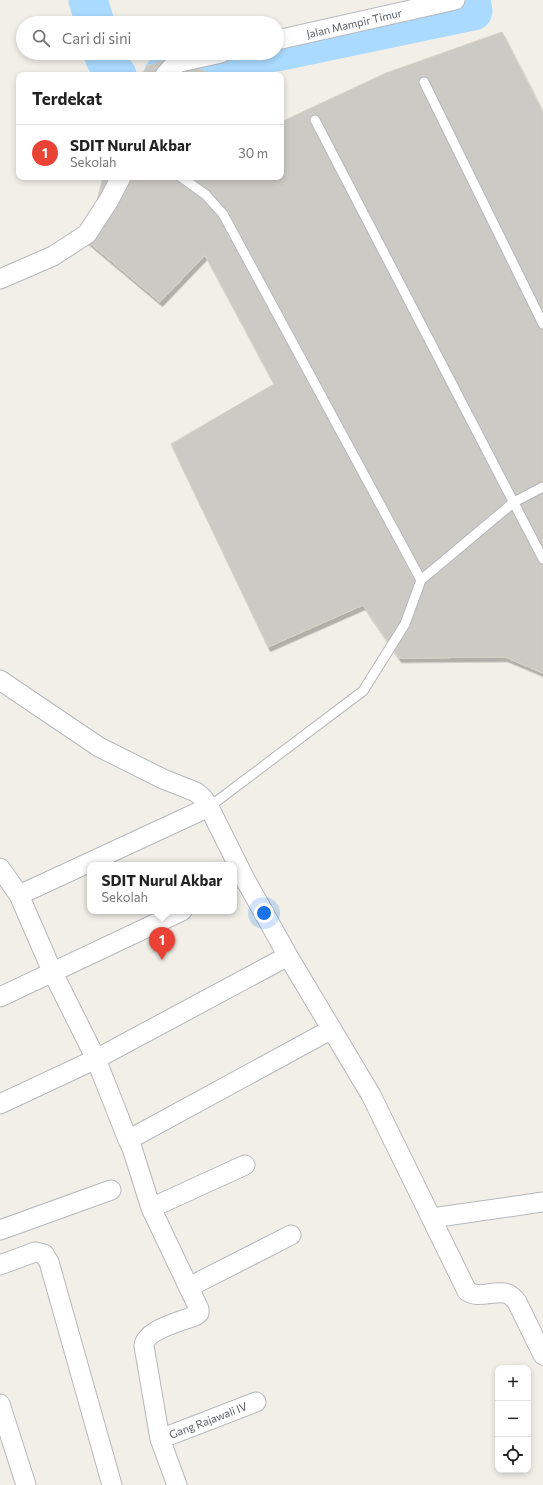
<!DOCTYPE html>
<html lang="id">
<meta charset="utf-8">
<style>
body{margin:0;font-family:Commissioner,sans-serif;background:#f2f2f2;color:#222}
.controls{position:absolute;right:12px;bottom:12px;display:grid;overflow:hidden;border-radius:8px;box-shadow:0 2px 6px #0003}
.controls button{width:36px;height:36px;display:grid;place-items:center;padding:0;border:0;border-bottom:1px solid #e0e0e0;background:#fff;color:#222;font:20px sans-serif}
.you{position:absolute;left:264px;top:913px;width:14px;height:14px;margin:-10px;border:3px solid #fff;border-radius:50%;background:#1a73e8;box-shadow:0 0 0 6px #1a73e833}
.badge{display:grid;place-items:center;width:26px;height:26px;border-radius:50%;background:#ea4335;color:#fff;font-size:13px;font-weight:700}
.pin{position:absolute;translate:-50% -33px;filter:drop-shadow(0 1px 2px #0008)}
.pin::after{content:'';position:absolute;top:21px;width:14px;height:12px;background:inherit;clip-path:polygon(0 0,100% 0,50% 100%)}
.popup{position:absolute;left:87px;top:862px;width:150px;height:52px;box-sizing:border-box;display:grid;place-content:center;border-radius:8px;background:#fff;filter:drop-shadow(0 1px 3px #0005);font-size:13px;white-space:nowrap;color:#767676}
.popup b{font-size:15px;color:#222}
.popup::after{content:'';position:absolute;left:50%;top:100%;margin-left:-8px;border:8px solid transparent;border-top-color:#fff}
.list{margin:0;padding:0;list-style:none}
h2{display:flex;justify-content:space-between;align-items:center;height:52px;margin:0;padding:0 16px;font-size:17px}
h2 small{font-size:13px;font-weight:400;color:#767676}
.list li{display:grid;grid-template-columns:26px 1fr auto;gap:12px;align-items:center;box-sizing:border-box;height:56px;padding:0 16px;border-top:1px solid #e0e0e0}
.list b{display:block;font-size:15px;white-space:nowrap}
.list p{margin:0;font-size:13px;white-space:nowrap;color:#767676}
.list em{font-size:13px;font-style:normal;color:#767676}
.icon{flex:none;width:22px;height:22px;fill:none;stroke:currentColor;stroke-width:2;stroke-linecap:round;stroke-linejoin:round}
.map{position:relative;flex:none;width:543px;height:1485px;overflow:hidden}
.search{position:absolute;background:#fff;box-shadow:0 2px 6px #0003;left:16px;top:16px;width:268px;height:44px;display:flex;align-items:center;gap:10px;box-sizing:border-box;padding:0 14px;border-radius:22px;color:#767676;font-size:15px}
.panel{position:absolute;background:#fff;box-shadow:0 2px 6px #0003;left:16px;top:72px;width:268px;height:108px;border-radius:8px}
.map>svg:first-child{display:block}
</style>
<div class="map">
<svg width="543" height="1485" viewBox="0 0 543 1485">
<defs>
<filter id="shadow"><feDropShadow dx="2.5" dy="4.5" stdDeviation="0" flood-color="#0004"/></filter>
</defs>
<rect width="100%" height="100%" fill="#f1efe8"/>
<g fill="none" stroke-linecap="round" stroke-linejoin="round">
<path stroke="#aadaff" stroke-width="39" d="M88,0L95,23
M277,52L473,11L471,0
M103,53L105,59L117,75
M163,75L270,53"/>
</g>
<path fill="#cccac5" stroke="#d6d1c6" filter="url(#shadow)" d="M502,32L543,112V673L505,657L399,658L363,605L268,647L171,444L274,384L205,255L160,302L78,233L97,201L103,177H281V122L386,73Z
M176,57L212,75H142L147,66Z"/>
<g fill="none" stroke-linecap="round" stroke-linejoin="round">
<defs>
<path id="service" d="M424,82L543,324
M315,120L543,559
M181,177L206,195L223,214L421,580L514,502L543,487
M209,807L363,691L405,624L421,580"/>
<path id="minor" d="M277,40L455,0
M165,75L174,65L180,62L221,53
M0,279L53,256L87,234L109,200L121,177
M0,680L99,747L163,779L196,792L203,798L209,807L246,881L288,956L371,1095L467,1291C479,1299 491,1291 504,1293C509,1293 514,1298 517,1302L543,1355
M0,868L19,895L52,971L96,1059L128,1140L132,1148L151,1208L199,1309V1313L195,1316C181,1321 145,1330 144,1346L160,1439L177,1485
M19,895L209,807
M0,997L182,911
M0,1104L96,1059L288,956
M128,1140L332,1029
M151,1208L245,1165
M432,1218L543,1202
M0,1230L111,1190
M0,1265L35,1252L44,1254L49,1262L112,1485
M189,1287L291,1235
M0,1404L26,1485
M160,1439L256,1402"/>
</defs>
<use href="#service" stroke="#b5b8bc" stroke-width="11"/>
<use href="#minor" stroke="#b5b8bc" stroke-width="21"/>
<use href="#service" stroke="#fff" stroke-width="9"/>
<use href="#minor" stroke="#fff" stroke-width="19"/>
</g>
<g text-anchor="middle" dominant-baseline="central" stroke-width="3" stroke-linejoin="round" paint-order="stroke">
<g font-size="11" fill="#5f6368" stroke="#fff">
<text transform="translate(354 23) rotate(-13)">Jalan Mampir Timur</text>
<text transform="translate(208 1420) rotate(-21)">Gang Rajawali IV</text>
</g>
</g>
</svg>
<div class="controls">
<button>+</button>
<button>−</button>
<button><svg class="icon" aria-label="locate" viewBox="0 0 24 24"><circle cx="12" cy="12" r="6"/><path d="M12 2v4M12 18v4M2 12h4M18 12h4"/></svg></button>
</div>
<div class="you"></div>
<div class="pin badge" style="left:162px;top:960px">1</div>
<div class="popup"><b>SDIT Nurul Akbar</b>Sekolah</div>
<div class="search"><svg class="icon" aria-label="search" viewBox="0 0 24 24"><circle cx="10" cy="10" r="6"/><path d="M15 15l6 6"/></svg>Cari di sini</div>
<section class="panel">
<h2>Terdekat<small></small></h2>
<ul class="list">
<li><span class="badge">1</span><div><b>SDIT Nurul Akbar</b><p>Sekolah</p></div><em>30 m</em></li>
</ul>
</section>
</div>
